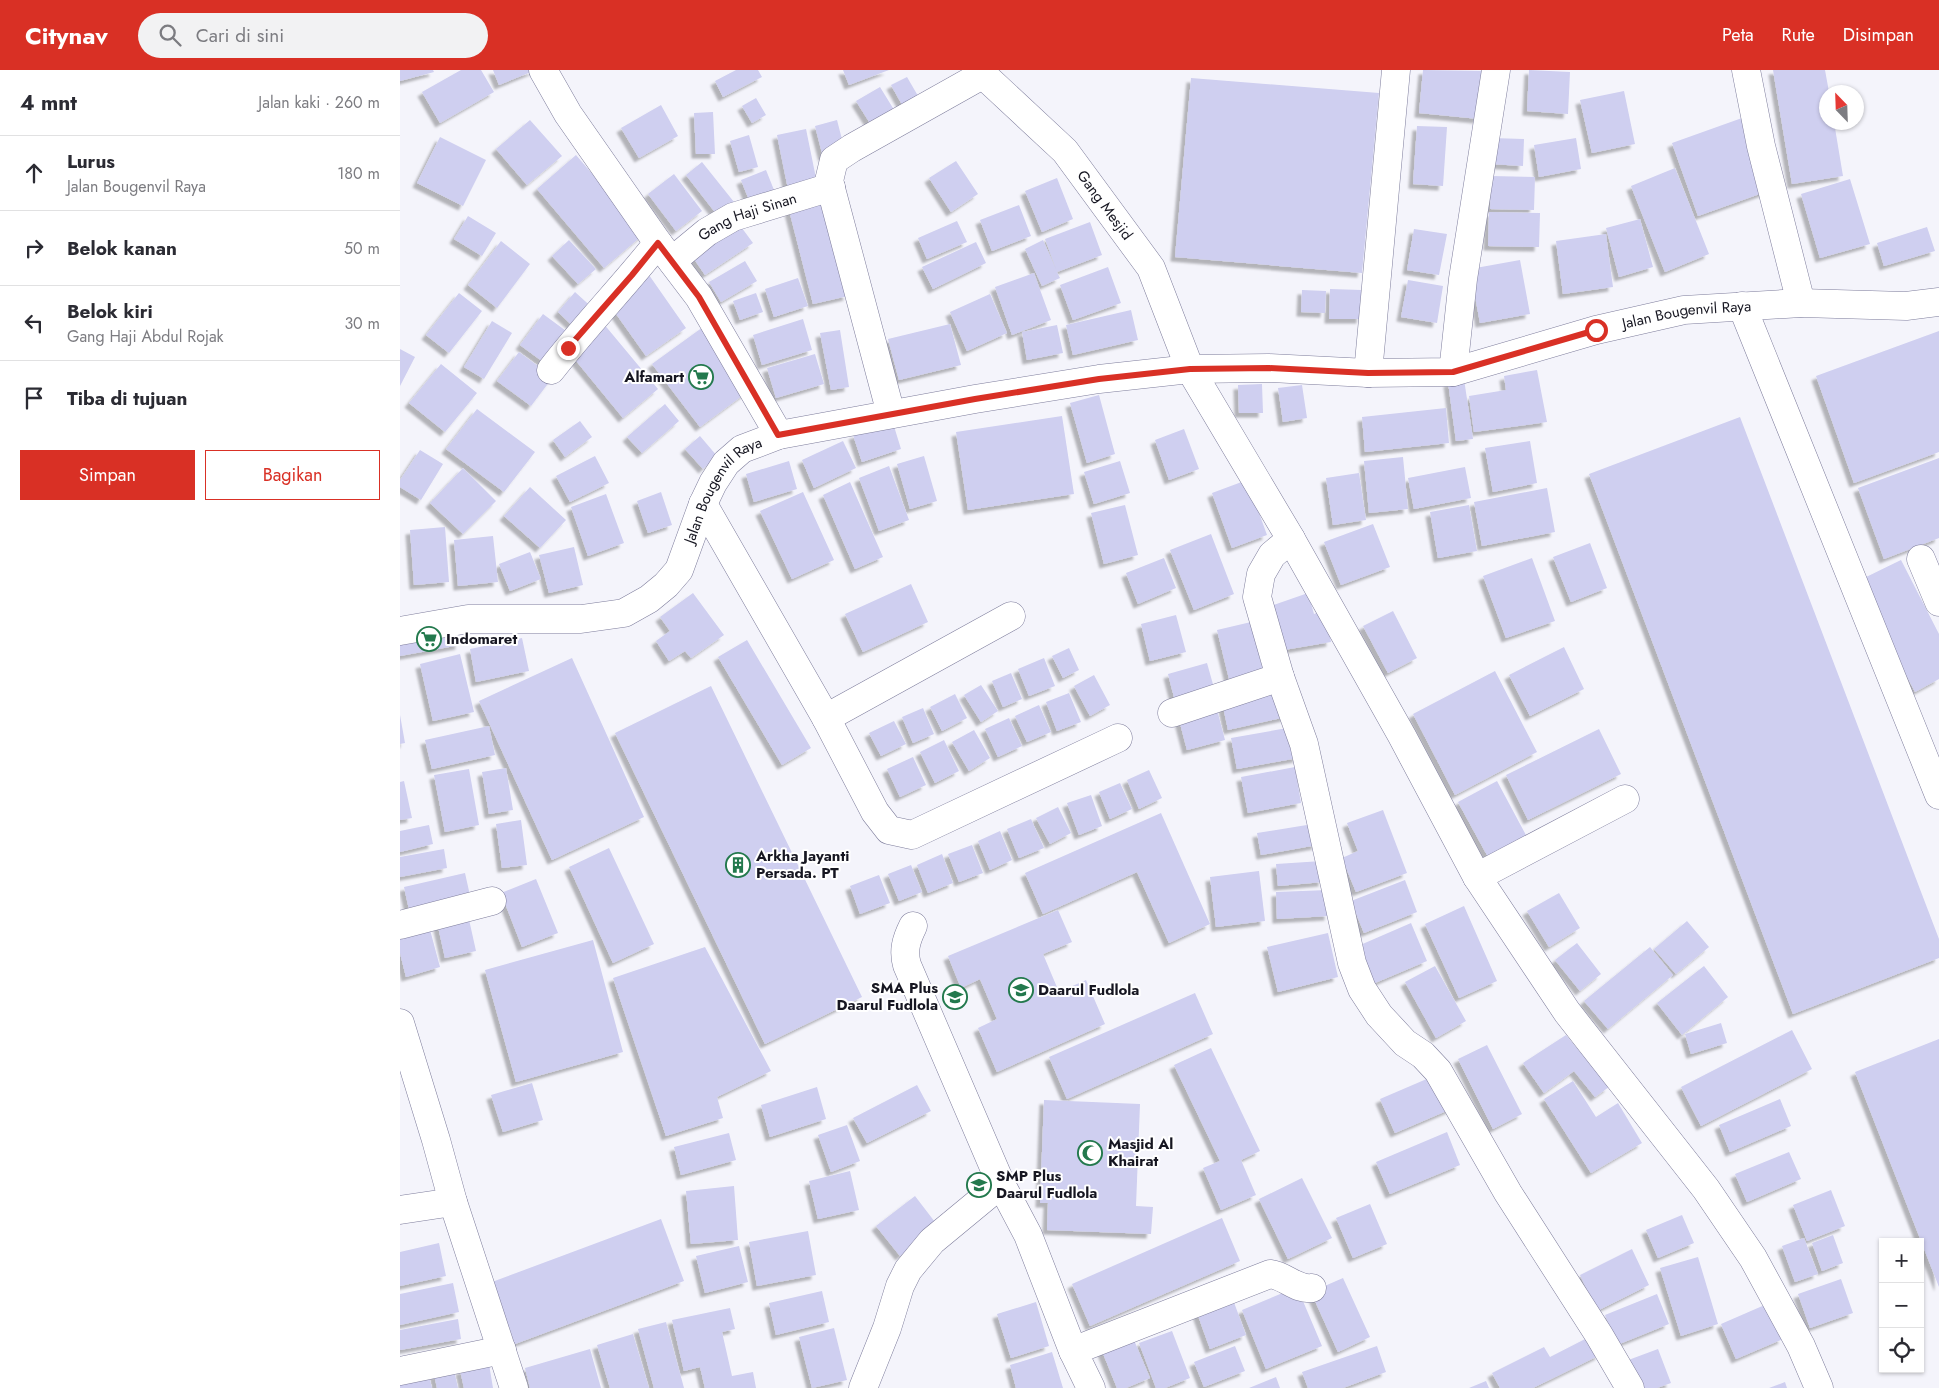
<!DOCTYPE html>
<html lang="id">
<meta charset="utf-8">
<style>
body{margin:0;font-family:Jost,sans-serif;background:#f2f2f3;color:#2b2b33}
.controls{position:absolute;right:15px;bottom:15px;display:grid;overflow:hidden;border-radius:0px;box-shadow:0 1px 4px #0004}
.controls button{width:45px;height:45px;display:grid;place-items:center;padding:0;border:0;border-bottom:1px solid #e1e1e2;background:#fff;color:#2b2b33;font:25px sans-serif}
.compass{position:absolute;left:1419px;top:15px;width:45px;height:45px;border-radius:50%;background:#fff;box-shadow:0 1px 4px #0004;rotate:337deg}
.stop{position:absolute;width:15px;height:15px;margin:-11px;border:4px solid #d93025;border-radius:50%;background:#fff}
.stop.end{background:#d93025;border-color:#fff;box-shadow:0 1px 5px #0008}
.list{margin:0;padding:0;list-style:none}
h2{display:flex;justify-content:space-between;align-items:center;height:65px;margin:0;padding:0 20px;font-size:21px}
h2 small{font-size:16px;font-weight:400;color:#7c7c81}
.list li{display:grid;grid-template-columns:32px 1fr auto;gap:15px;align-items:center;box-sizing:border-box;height:75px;padding:0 20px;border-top:1px solid #e1e1e2}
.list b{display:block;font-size:19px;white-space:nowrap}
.list p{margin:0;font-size:16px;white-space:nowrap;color:#7c7c81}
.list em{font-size:16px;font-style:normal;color:#7c7c81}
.actions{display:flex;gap:10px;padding:15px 20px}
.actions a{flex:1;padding:11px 0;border:1px solid #d93025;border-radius:0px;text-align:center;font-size:18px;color:#d93025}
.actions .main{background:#d93025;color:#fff}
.icon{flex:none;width:28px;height:28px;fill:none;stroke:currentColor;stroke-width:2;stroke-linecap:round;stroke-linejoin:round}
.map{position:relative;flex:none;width:1539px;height:1318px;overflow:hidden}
header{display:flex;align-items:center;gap:30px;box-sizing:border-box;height:70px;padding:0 25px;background:#d93025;color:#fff}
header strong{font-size:24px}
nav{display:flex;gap:28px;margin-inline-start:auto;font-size:18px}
.search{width:350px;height:45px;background:#f2f2f3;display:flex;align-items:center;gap:12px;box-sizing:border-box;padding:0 18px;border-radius:28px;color:#7c7c81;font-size:19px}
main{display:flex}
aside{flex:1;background:#fff}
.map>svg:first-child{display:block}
</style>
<header>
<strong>Citynav</strong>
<div class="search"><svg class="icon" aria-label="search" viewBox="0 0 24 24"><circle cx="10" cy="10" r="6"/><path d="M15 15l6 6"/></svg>Cari di sini</div>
<nav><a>Peta</a><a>Rute</a><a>Disimpan</a></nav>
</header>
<main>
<aside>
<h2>4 mnt<small>Jalan kaki · 260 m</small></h2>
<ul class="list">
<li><svg class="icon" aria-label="ahead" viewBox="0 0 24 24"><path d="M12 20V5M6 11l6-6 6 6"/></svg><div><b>Lurus</b><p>Jalan Bougenvil Raya</p></div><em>180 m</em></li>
<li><svg class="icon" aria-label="right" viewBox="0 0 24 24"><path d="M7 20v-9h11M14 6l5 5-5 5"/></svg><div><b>Belok kanan</b></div><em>50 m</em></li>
<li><svg class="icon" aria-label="left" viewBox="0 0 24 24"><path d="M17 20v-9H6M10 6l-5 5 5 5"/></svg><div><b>Belok kiri</b><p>Gang Haji Abdul Rojak</p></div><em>30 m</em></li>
<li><svg class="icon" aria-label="arrive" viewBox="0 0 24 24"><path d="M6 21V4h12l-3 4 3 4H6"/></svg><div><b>Tiba di tujuan</b></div></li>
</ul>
<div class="actions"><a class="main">Simpan</a><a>Bagikan</a></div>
</aside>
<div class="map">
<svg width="1539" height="1318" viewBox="0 0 1539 1318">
<defs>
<filter id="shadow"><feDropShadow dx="-4.5" dy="4.5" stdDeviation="1" flood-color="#0004"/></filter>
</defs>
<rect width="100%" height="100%" fill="#f4f4fb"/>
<path fill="#cfcff0" filter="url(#shadow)" d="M0,0H33L34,2L0,11Z
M61,0H81L94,22L40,53L22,22Z
M93,0H136L99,15Z
M336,0H358L362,7L323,27L315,11Z
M443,0H489L449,15Z
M1023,0L1084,1L1079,49L1019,43Z
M1129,0L1170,2L1168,44L1127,41Z
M1373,0H1425L1429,22H1426V52H1434L1443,106L1392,114Z
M507,7L521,31L505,40L491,15Z
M791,8L979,23L962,203L775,187Z
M480,17L496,43L473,58L456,31Z
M1224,21L1235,74L1192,83L1180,30Z
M356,28L366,45L352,53L342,36Z
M261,35L278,66L239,88L221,58Z
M313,42L315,84H296L294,43Z
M1342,48L1368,121L1298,146L1272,73Z
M130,50L162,86L127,115L96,79Z
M437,50L445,81L423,87L415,56Z
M1017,56L1047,57L1043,116L1013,114Z
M406,59L418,118L389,124L377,65Z
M349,65L358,97L339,102L330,71Z
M40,67L86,90L63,136L17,113Z
M1092,68L1124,69L1123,96L1090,94Z
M1176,68L1181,99L1139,107L1134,75Z
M176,85L244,164L204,198L137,119Z
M556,91L578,124L551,142L529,108Z
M302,92L338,137L321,150L286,105Z
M1275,98L1309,184L1265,202L1231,116Z
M366,100L376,125L351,135L341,110Z
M274,104L302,141L276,161L248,124Z
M1091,106L1135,107L1134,140L1090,139Z
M657,108L673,149L642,162L625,121Z
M1450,109L1470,174L1420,188L1401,124Z
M423,128L448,226L413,234L388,136Z
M619,135L631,166L592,181L580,150Z
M1089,142L1140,143L1139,177L1088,176Z
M68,146L96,163L82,186L54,169Z
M1240,149L1253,197L1219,207L1206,158Z
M336,150L353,173L305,205L290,183Z
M557,151L567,172L527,189L518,168Z
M690,152L702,185L657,202L660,208L642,216L625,179L643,170L656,199L645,169Z
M1527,157L1535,181L1484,196L1477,173Z
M1014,159L1047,164L1039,205L1007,200Z
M1206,164L1213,217L1163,224L1156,171Z
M169,170L196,199L178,214L152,186Z
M101,171L130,194L97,238L68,215Z
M576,172L586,193L533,219L522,197Z
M1120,190L1130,244L1080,253L1070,199Z
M345,191L357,211L321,232L309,212Z
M708,197L721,233L673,250L660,215Z
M634,203L651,250L612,265L595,217Z
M249,205L286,258L246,286L209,234Z
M398,208L408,236L374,247L365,219Z
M1008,210L1043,216L1037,253L1001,247Z
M930,219L962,220L961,249H929Z
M902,220L926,221L925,243L901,242Z
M175,222L196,241L178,261L158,242Z
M59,223L82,241L49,283L26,265Z
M356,223L363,242L340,250L333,231Z
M590,224L607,263L567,281L550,242Z
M731,240L738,270L673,285L666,255Z
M143,244L173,266L150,297L120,275Z
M403,249L412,280L362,295L353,265Z
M92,251L112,263L84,309L64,297Z
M203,253L258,319L223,348L168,281Z
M550,254L561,295L499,310L488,269Z
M657,255L663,283L627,290L622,262Z
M303,257L350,320L300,357L252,294Z
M440,260L449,317L431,320L420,263Z
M1539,261V382L1454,413L1416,306Z
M0,279L15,287L0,316Z
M119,282L153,307L131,336L97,311Z
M415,284L424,314L376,328L367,298Z
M41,294L77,323L45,362L9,333Z
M1137,300L1147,352L1074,362L1069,326L1106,320L1104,306Z
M1064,309L1073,369L1056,371L1048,312Z
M862,314L863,343H839L838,315Z
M902,315L907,348L883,352L878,318Z
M699,325L715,384L687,393L670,333Z
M265,334L279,351L242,383L227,367Z
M1046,338L1049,373L965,382L962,347Z
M77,339L135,382L104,422L46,379Z
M662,346L674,424L568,440L556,362Z
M1340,347L1539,869V888L1393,944L1189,404Z
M180,351L192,367L165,387L153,370Z
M493,353L501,379L462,392L453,365Z
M784,359L799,399L769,410L755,370Z
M300,366L317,386L303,399L285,379Z
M443,371L456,398L414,418L402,390Z
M1130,371L1137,413L1093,422L1085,378Z
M20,380L43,394L21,430L0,417V410Z
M195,386L209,413L170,432L156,406Z
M524,386L537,431L510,439L497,394Z
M1003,387L1008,439L969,443L964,391Z
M1539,388V468L1484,489L1458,418Z
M389,391L397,419L354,432L346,404Z
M720,391L730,423L694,434L684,402Z
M489,396L509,450L479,461L459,408Z
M1065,397L1071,428L1014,439L1008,408Z
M63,398L96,431L63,464L30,433Z
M959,403L966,450L933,455L926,408Z
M847,410L867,465L832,478L812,423Z
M450,412L483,487L455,499L423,425Z
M130,417L166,450L140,478L104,446Z
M1147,418L1155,462L1082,476L1074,432Z
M261,422L272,455L248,463L237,431Z
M403,422L434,490L392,509L360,441Z
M206,424L224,473L188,486L171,437Z
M725,435L738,485L704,494L691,443Z
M1069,435L1077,481L1038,488L1030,442Z
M973,454L990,497L941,515L924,472Z
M45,457L49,512L14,515L10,460Z
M811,464L834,524L794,540L770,480Z
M93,466L98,512L58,516L54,470Z
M1190,473L1207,518L1171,532L1153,487Z
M174,477L183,515L149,523L139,485Z
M130,482L141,509L110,521L99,494Z
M764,488L776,518L738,534L726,503Z
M1132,488L1155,551L1106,568L1083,506Z
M1501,490L1539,564V609L1515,622L1458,511Z
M511,514L528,552L463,582L445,544Z
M293,523L324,565L291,588L285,581L269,591L256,571L270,561L260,547Z
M908,523L914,544L925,540L931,572L878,581L868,537Z
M993,541L1017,588L988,603L963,556Z
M776,545L786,582L750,591L741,554Z
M56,552L60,575L0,586V563Z
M851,552L864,605L830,613L817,560Z
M122,568L129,601L76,612L70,579Z
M347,570L411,678L382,695L318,587Z
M1164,577L1184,619L1130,646L1109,605Z
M669,578L679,600L663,608L652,586Z
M60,584L74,642L33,651L20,594Z
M172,588L244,747L152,790L79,631Z
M644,588L655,616L629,626L618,599Z
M807,593L816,625L776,635L768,604Z
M1095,601L1137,682L1055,725L1013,644Z
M611,603L622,629L603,637L592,611Z
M694,605L710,635L690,646L674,616Z
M879,614L886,647L828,660L821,627Z
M581,615L598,641L581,652L564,625Z
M311,616L462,927L365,974L215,663Z
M669,623L681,652L657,661L646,632Z
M555,624L567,648L542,661L530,637Z
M815,632L825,670L787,680L777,642Z
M639,635L651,662L627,672L615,646Z
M523,638L534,664L513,673L502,647Z
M0,645L5,673L0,674Z
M609,648L622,676L598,687L585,659Z
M494,651L506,674L481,686L469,663Z
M89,656L95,685L32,699L25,670Z
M893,657L898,688L837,699L831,668Z
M1199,659L1221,704L1128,750L1106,705Z
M574,660L590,688L569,701L552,672Z
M544,670L559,701L535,713L520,682Z
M513,687L526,715L500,727L487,699Z
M895,697L901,733L848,743L841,707Z
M106,698L113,740L89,744L82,702Z
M69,699L79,755L45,762L34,705Z
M749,700L762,728L739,739L727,710Z
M4,711L12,748L0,750V712Z
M1097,711L1127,767L1088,787L1058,732Z
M720,713L732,739L710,749L699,722Z
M691,725L702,756L679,765L667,733Z
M658,737L671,763L650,774L636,748Z
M983,740L1007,803L956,822L942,788L958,781L947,753Z
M761,743L810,854L769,873L737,802L643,844L625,803Z
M631,749L644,778L619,788L607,759Z
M121,750L127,795L102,798L96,754Z
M913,754L917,775L861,785L857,763Z
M29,755L33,774L0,782V761Z
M600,761L612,790L590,800L578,771Z
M572,775L583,803L559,812L548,784Z
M209,778L254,874L213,893L169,797Z
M44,779L47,798L0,807V787Z
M542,784L553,813L528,823L517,795Z
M922,791L923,812L878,816L876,794Z
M511,795L522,822L499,831L488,804Z
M859,801L865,851L816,857L810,807Z
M65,803L71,830L10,844L4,817Z
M479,805L490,833L460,844L450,816Z
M136,809L158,863L122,877L101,823Z
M1005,810L1017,842L964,863L951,831Z
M928,820L929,846L877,849L876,822Z
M1159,823L1180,858L1149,877L1127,841Z
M1064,836L1097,911L1059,928L1025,854Z
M658,840L672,872L643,884L659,922L686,910L705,954L597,1002L578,958L597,949L580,909L561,918L548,886Z
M68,845L76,881L45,888L37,852Z
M1287,851L1309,877L1276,904L1254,879Z
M1011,853L1027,891L975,913L958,876Z
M29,856L40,897L6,907L0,883V864Z
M928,863L938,907L878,922L867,877Z
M193,870L223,982L116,1012L85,900Z
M1177,873L1201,904L1180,921L1155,890Z
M305,877L371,1001L317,1027L323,1048L266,1066L213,908Z
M1250,877L1273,905L1208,959L1184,931Z
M1035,896L1066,951L1036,968L1005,912Z
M1304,896L1328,927L1282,965L1257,933Z
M795,923L813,964L667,1029L649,987Z
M1321,953L1327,973L1291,984L1285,964Z
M1392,960L1412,999L1301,1056L1281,1017Z
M1166,965L1209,1017L1195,1027L1174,1001L1144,1023L1123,993Z
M1539,969V1217L1455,1002Z
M1087,975L1122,1044L1093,1059L1058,989Z
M811,978L860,1081L841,1090L856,1125L821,1140L803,1098L820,1091L774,995Z
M1036,1005L1051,1039L995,1063L980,1029Z
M1173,1011L1196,1047L1218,1033L1242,1073L1191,1103L1144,1029Z
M132,1013L143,1050L103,1062L91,1025Z
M517,1015L531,1041L467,1073L453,1048Z
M417,1017L426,1049L370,1067L361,1035Z
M1380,1029L1391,1056L1330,1082L1319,1055Z
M644,1030L740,1034L736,1136L753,1137L751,1164L647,1160L648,1133H640Z
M447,1055L460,1091L431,1102L418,1065Z
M1047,1062L1060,1095L990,1124L976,1092Z
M329,1063L336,1090L281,1105L274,1077Z
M1389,1082L1401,1109L1347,1132L1335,1104Z
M450,1101L459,1140L418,1149L409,1111Z
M902,1108L932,1168L888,1189L859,1129Z
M334,1116L338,1170L291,1174L286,1121Z
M1431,1120L1445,1156L1407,1171L1393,1135Z
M515,1126L538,1156L500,1186L476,1156Z
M970,1134L987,1174L953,1188L936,1148Z
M1282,1145L1294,1173L1258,1188L1246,1160Z
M822,1148L840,1191L690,1256L672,1214Z
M261,1149L284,1211L115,1274L92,1212Z
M408,1161L416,1205L357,1216L349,1172Z
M1433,1165L1443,1193L1422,1201L1412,1173Z
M1404,1168L1418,1204L1395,1212L1382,1176Z
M39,1173L46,1206L0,1216V1182Z
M339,1176L348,1212L305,1223L296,1186Z
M1232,1179L1249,1215L1197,1241L1180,1205Z
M1298,1187L1318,1254L1281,1266L1260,1198Z
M943,1208L970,1267L938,1282L911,1222Z
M1441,1209L1453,1243L1410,1258L1398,1224Z
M53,1213L59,1242L0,1255V1224Z
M897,1217L922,1276L866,1299L842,1240Z
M422,1221L429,1252L376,1265L369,1233Z
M1257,1224L1269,1254L1217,1275L1205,1245Z
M832,1227L846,1265L810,1279L796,1240Z
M636,1232L649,1276L611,1288L597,1244Z
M1367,1234L1383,1269L1336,1289L1321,1254Z
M330,1238L335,1259L322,1262L332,1306L353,1302L356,1318H305L300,1297L284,1301L272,1250Z
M58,1249L61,1269L0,1280V1260Z
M266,1252L284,1318H254L238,1259Z
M434,1258L447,1310L412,1318L399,1267Z
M772,1261L790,1308L765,1318H756L739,1273Z
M731,1263L750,1308L726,1318H717L700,1276Z
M233,1264L249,1318H210L197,1275Z
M1191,1266L1200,1285L1133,1318H1100L1092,1303L1144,1277L1150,1287Z
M835,1276L845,1301L804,1317L794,1292Z
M977,1276L986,1302L943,1318H908L902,1302Z
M190,1279L201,1318H130L125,1298Z
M1258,1279L1271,1313L1257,1318H1233L1223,1292Z
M652,1282L663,1318H616L610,1295Z
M89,1294L93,1318H64L60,1300Z
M54,1300L58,1318H37L34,1304Z
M28,1303L32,1318H0V1311Z
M876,1307L880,1318H849Z
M1086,1311L1089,1318H1069Z
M1385,1312L1387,1318H1369Z"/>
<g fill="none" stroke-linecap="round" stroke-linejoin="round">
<defs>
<g id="minor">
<path d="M143,0L168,44L258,173L299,227L379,365"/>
<path id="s1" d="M578,0L665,81L751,198L790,299L891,469L1002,666L1077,807L1167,942L1306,1119L1353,1188L1401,1276L1419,1318"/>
<path d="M1346,0L1361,76L1401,233"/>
<path id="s2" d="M272,191L307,162L333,147L431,117"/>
<path d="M1342,236L1539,725"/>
<path d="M151,300C185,256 224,216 258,173"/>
<path d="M1053,302L1063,209L1096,0"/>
<path d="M968,303L996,0"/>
<path d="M491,344L429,111L434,90L452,78L582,5"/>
<path d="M303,434L426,648L475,742L489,760L512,765L718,668"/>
<path d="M891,469L872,485L861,504L857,527L880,607L904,674L952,893L962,919L979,945L1005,973L1023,985L1038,1001L1108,1123L1199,1265L1230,1318"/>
<path d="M1521,489L1539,532"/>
<path id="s3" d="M0,561L68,549H181L224,543L249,529L266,515L279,500L303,434L313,413L326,393L342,379L379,365L575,329L699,309L790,299L869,298L968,303L1053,302L1196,260L1284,240L1401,233L1506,236L1539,232"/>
<path d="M772,643L880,607"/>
<path d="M426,648L611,546"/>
<path d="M1077,807L1225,729"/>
<path d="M0,855L92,831"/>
<path d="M513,856C506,870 503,881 507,895L601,1114L628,1165L673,1281"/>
<path d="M0,953L36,1070L53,1132L114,1318"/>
<path d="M0,1140L53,1132"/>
<path d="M0,1301L102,1280"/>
<path d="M463,1318L487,1258L500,1216L508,1200L532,1171L601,1114"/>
<path d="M691,1318L673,1281L870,1204C886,1206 896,1220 912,1218"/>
</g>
</defs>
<use href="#minor" stroke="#7e7d9c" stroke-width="29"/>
<use href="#minor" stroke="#fff" stroke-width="28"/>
</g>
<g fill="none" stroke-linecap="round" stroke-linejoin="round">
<path stroke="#d93025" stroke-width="6" d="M168,278L232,205L258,173L299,227L378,365L575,329L699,309L790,299L869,298L968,303L1053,302L1196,260"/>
</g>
<defs>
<symbol id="supermarket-ring" viewBox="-11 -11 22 22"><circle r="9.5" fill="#fff" stroke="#23794d" stroke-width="1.5"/><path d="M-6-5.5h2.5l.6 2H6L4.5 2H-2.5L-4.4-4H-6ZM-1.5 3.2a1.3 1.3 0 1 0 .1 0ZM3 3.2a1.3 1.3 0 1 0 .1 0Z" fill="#23794d"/></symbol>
<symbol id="building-ring" viewBox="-11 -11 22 22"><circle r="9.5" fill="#fff" stroke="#23794d" stroke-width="1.5"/><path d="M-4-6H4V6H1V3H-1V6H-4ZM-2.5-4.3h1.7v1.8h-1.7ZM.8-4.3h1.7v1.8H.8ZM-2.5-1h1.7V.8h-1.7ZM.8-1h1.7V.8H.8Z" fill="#23794d"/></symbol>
<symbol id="school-ring" viewBox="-11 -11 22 22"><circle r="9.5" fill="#fff" stroke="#23794d" stroke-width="1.5"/><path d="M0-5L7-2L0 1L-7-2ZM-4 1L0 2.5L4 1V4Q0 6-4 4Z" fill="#23794d"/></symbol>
<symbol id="mosque-ring" viewBox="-11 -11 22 22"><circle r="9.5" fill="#fff" stroke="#23794d" stroke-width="1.5"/><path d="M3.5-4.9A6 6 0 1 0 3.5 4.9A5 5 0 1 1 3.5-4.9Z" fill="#23794d"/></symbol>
</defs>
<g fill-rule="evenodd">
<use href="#supermarket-ring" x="287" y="293" width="28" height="28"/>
<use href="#supermarket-ring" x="15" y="555" width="28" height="28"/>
<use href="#building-ring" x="324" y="781" width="28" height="28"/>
<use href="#school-ring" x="607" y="906" width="28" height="28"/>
<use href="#school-ring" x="541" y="913" width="28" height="28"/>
<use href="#mosque-ring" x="676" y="1069" width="28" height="28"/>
<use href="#school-ring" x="565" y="1101" width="28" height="28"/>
</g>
<g text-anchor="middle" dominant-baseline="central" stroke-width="4" stroke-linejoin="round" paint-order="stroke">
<g font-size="15" fill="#161621" stroke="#fff">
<text stroke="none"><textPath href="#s1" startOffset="186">Gang Mesjid</textPath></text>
<text stroke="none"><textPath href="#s2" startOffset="89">Gang Haji Sinan</textPath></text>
<text stroke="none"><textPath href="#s3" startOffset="1395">Jalan Bougenvil Raya</textPath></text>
<text stroke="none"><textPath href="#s3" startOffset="390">Jalan Bougenvil Raya</textPath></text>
</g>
<g font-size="15" font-weight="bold" fill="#161621" stroke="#fff" text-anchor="start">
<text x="284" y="307" text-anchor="end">Alfamart</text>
<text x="46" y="569">Indomaret</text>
<text x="356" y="786">Arkha Jayanti<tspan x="356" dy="17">Persada. PT</tspan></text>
<text x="538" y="918" text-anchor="end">SMA Plus<tspan x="538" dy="17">Daarul Fudlola</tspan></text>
<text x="638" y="920">Daarul Fudlola</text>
<text x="708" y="1074">Masjid Al<tspan x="708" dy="17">Khairat</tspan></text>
<text x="596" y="1106">SMP Plus<tspan x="596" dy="17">Daarul Fudlola</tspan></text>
</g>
</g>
</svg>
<div class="controls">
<button>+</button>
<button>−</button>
<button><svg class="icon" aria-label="locate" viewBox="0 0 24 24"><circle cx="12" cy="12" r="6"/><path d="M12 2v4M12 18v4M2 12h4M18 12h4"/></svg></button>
</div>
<svg class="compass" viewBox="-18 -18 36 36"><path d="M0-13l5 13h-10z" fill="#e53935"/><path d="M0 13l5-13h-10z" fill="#7c7c81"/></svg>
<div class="stop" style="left:1196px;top:260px"></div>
<div class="stop end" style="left:168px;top:278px"></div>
</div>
</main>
